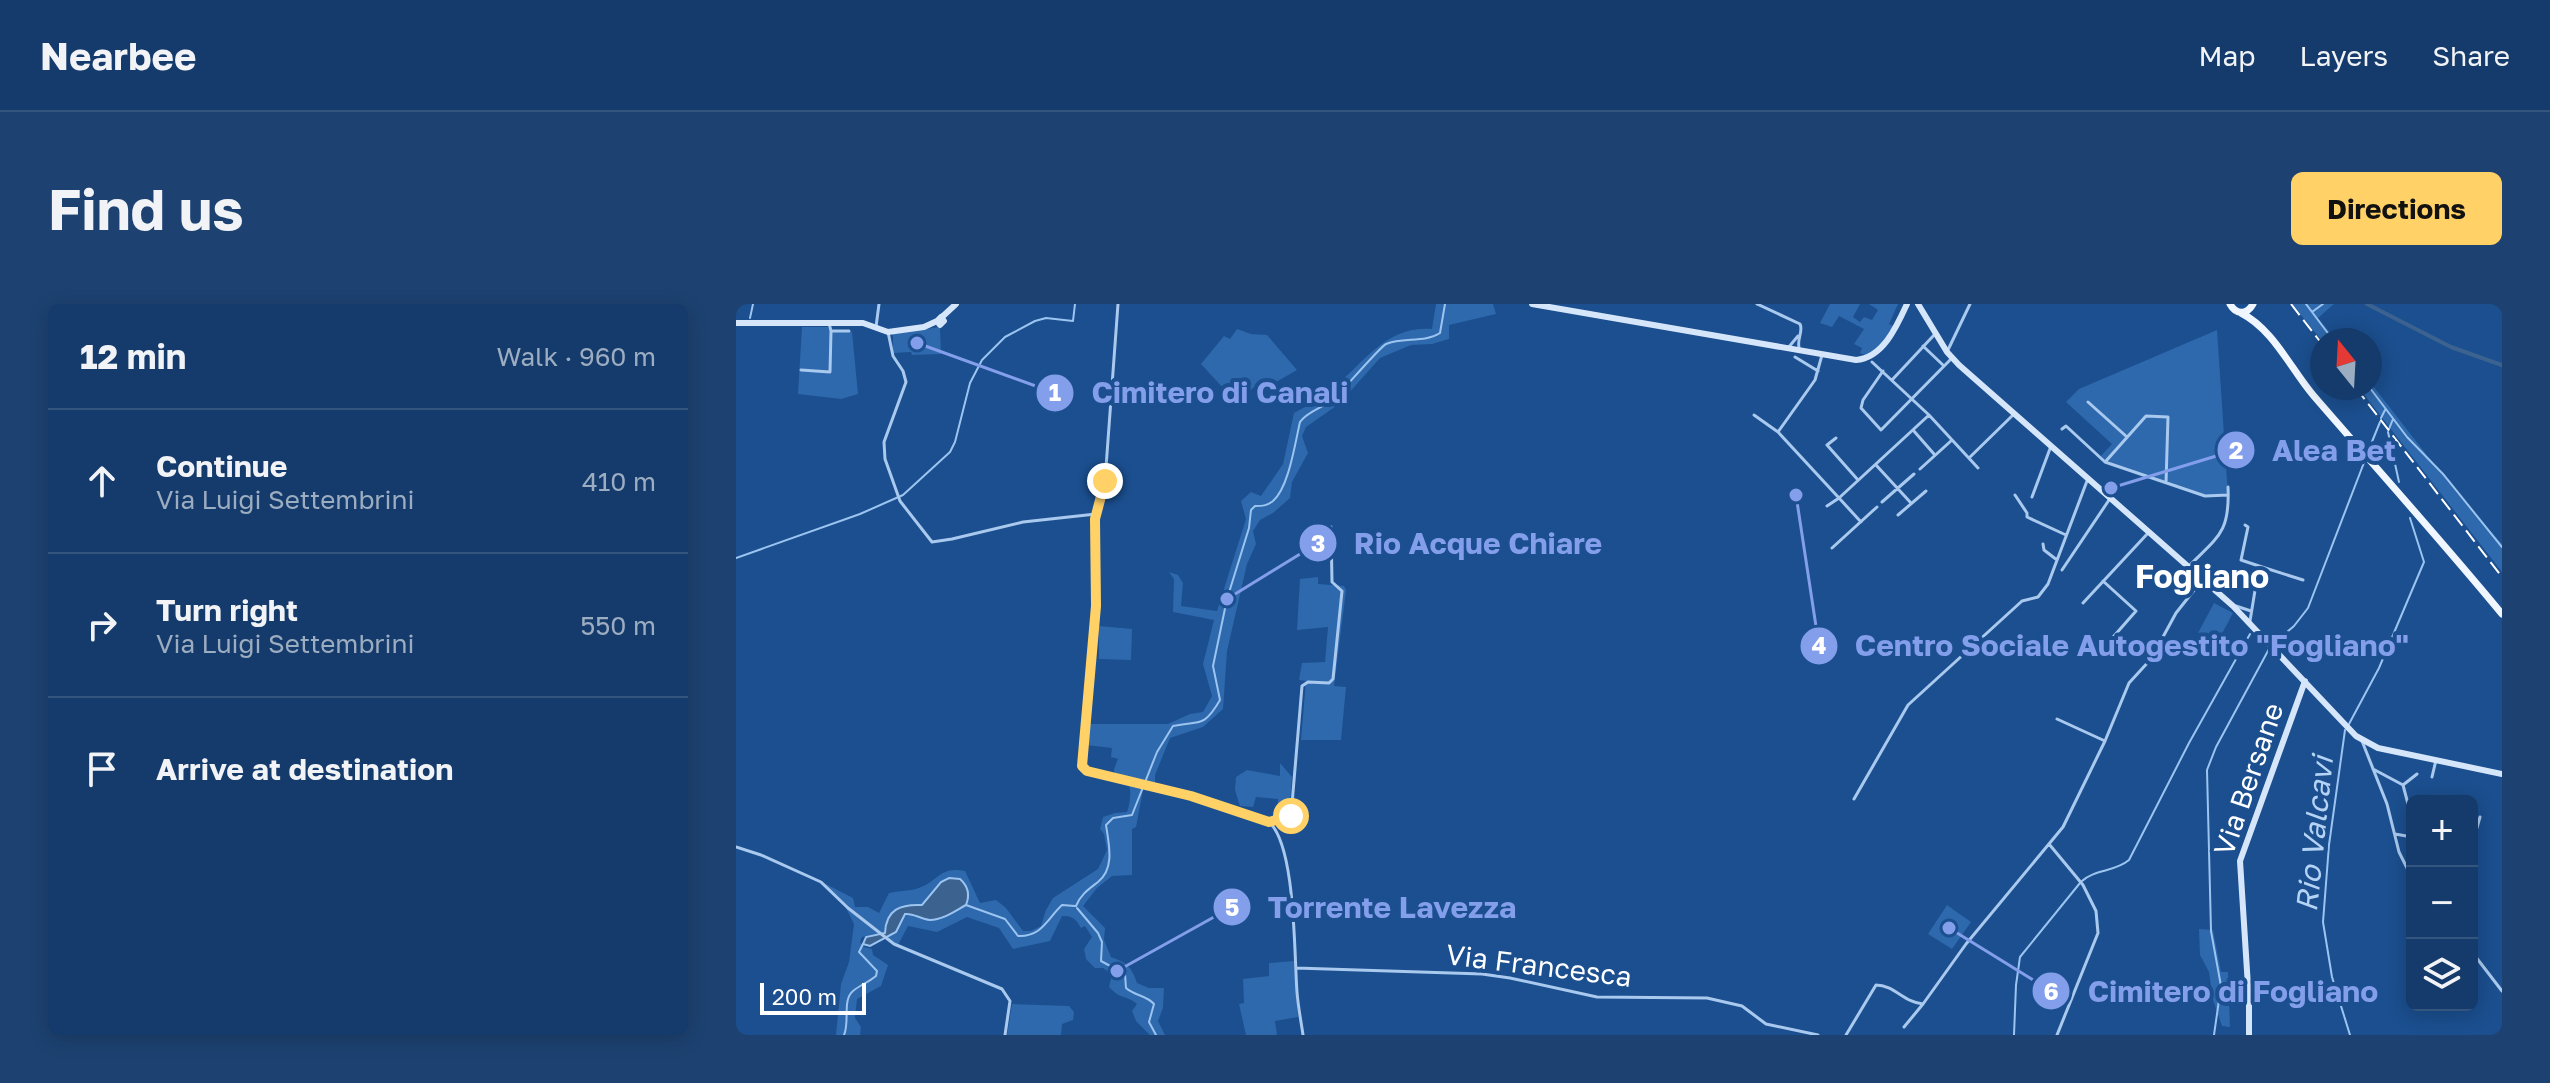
<!DOCTYPE html>
<meta charset="utf-8">
<style>
body{margin:0;font-family:"Golos Text",sans-serif;background:#1d4271;color:#f1f3f6}
.controls{position:absolute;right:24px;bottom:24px;display:grid;overflow:hidden;border-radius:12px;box-shadow:0 4px 20px #0003}
.controls button{width:72px;height:72px;display:grid;place-items:center;padding:0;border:0;border-bottom:2px solid #33557e;background:#143b6b;color:#f1f3f6;font:40px sans-serif}
.compass{position:absolute;left:1574px;top:24px;width:72px;height:72px;border-radius:50%;background:#143b6b;box-shadow:0 4px 20px #0003;rotate:342deg}
.scale{position:absolute;left:24px;bottom:20px;width:106px;box-sizing:border-box;padding-left:8px;border:4px solid #fff;border-top:0;font-size:22px;line-height:28px;white-space:nowrap;color:#fff;-webkit-text-stroke:6px #1b4f8f;paint-order:stroke}
.stop{position:absolute;width:24px;height:24px;margin:-18px;border:6px solid #ffd166;border-radius:50%;background:#fff}
.stop.end{background:#ffd166;border-color:#fff;box-shadow:0 2px 8px #0008}
.list{margin:0;padding:0;list-style:none}
h2{display:flex;justify-content:space-between;align-items:center;height:104px;margin:0;padding:0 32px;font-size:34px}
h2 small{font-size:26px;font-weight:400;color:#9dadc1}
.list li{display:grid;grid-template-columns:52px 1fr auto;gap:24px;align-items:center;box-sizing:border-box;height:144px;padding:0 32px;border-top:2px solid #33557e}
.list b{display:block;font-size:30px;white-space:nowrap}
.list p{margin:0;font-size:26px;white-space:nowrap;color:#9dadc1}
.list em{font-size:26px;font-style:normal;color:#9dadc1}
.icon{flex:none;width:44px;height:44px;fill:none;stroke:currentColor;stroke-width:2;stroke-linecap:round;stroke-linejoin:round}
.map{position:relative;flex:none;width:1766px;height:731px;overflow:hidden;border-radius:12px}
header{display:flex;align-items:center;gap:48px;box-sizing:border-box;height:112px;padding:0 40px;background:#143b6b;border-bottom:2px solid #33557e}
header strong{font-size:38px}
nav{display:flex;gap:44px;margin-inline-start:auto;font-size:28px}
.intro{display:flex;align-items:center;justify-content:space-between;box-sizing:border-box;height:192px;padding:0 48px}
h1{margin:0;font-size:56px}
.button{padding:20px 36px;border-radius:12px;background:#ffd166;color:#111;font-size:28px;font-weight:700}
main{display:flex;gap:48px;padding:0 48px}
aside{flex:1;background:#143b6b;border-radius:12px;box-shadow:0 4px 20px #0003}
.map>svg:first-child{display:block}
</style>
<header>
<strong>Nearbee</strong>
<nav><a>Map</a><a>Layers</a><a>Share</a></nav>
</header>
<div class="intro"><h1>Find us</h1><a class="button">Directions</a></div>
<main>
<aside>
<h2>12 min<small>Walk · 960 m</small></h2>
<ul class="list">
<li><svg class="icon" aria-label="ahead" viewBox="0 0 24 24"><path d="M12 20V5M6 11l6-6 6 6"/></svg><div><b>Continue</b><p>Via Luigi Settembrini</p></div><em>410 m</em></li>
<li><svg class="icon" aria-label="right" viewBox="0 0 24 24"><path d="M7 20v-9h11M14 6l5 5-5 5"/></svg><div><b>Turn right</b><p>Via Luigi Settembrini</p></div><em>550 m</em></li>
<li><svg class="icon" aria-label="arrive" viewBox="0 0 24 24"><path d="M6 21V4h12l-3 4 3 4H6"/></svg><div><b>Arrive at destination</b></div></li>
</ul>
</aside>
<div class="map">
<svg width="1766" height="731" viewBox="0 0 1766 731">
<rect width="100%" height="100%" fill="#1b4f8f"/>
<path fill="#2e69ad" d="M700,0H757L760,10L713,21V35L696,40L675,41L644,54L603,100L570,123L566,132L572,149L556,178L554,194L537,209L524,216L517,227L520,240L511,260L491,347L487,405L467,423L434,434L419,471V480L412,479L407,486L400,523L396,525V571L376,572L361,584L347,602L369,624L368,636L375,653C390,658 396,663 401,679L413,684H428L427,704L422,717L429,731H414L400,717L396,707L401,700C391,691 385,696 373,683L376,671L367,664H359L350,655L348,645L356,633L349,622L345,624C340,615 337,612 326,612L314,637L277,645L263,624L231,613L201,628L172,622L162,641L148,633L160,628L169,610C185,608 187,619 210,612L205,578L186,602C152,598 162,610 147,630L98,591L144,629L126,633L124,638L128,643L136,645L137,651L152,661L145,682L121,695L119,714L125,723L124,731H100L105,680L113,658L118,620L110,604L78,574L117,594L119,603H132L143,609L153,589C162,587 171,587 180,585C202,579 202,562 229,567L244,599L260,596L270,604L287,627H295L305,622L310,606L317,594L362,565L371,546L368,530L364,525L367,513L379,509L391,508C394,501 396,485 392,479L379,476L378,465L382,455L375,453L376,444L350,441L352,420H432L454,410L467,408L476,392L467,360L478,316L437,308L438,275L433,268L442,271L447,279L445,302L481,307L510,215L505,197L515,188L525,192L547,160L558,109C571,102 584,95 596,85C628,59 650,21 696,25Z
M1094,0H1124L1117,13L1124,18L1128,13L1136,16L1142,6L1133,0H1162L1153,20L1157,22L1142,46L1132,52L1124,49L1126,44L1118,40L1128,25L1103,12L1096,23L1084,19Z
M1556,0H1598L1582,14L1600,36L1586,37Z
M66,23H94L95,27L116,28L122,90L105,95L62,90Z
M204,23L205,50L176,51L175,48L157,49V30Z
M501,25L515,30L531,31L561,66L540,78L528,75L500,98L465,60L488,32L494,35Z
M1481,26L1492,191L1469,192L1363,154L1376,140L1330,98L1343,85Z
M1634,78L1718,186L1766,240V268L1623,84H1634Z
M582,273V280L608,282L610,286L598,382L610,383L605,436H565L570,377L563,376L566,359L589,358L592,323L561,326L564,275Z
M1478,299L1497,309L1481,339L1462,329Z
M363,322L396,325L395,356L363,355Z
M544,459L556,473L553,511L541,513L542,495L520,493L517,503L504,502L499,486L500,473L511,466L544,472Z
M1211,601L1235,618L1216,645L1192,630Z
M1463,625L1477,626L1485,668H1492L1494,723L1486,722L1477,696L1473,668L1464,651Z
M558,657L562,713L539,717L541,731H510L503,700L508,699L507,675L533,672V659Z
M276,700L333,702L338,708L337,716L326,720L325,731H271Z"/>
<path fill="#3c6290" stroke="#9cc4f0" stroke-width="2" d="M213,574L224,575C232,582 234,591 230,601C219,607 207,616 194,616C184,615 178,609 169,610L160,628L134,642L127,640L130,633L149,629C150,605 165,600 186,601L205,578Z"/>
<g fill="none" stroke-linecap="round" stroke-linejoin="round">
<path stroke="#9cc4f0" stroke-width="2" d="M1570,0L1597,36
M1576,8L1587,0
M14,14L17,0
M1634,84L1671,133L1707,170L1766,243
M1645,114L1649,106
M1653,125L1657,115
M1652,128L1663,178
M1631,150L1644,118
M0,254L124,210L167,191L214,148L219,138L234,79L246,56L269,33L299,17L310,14L337,17L339,0
M1537,340L1558,322L1572,304L1629,156
M1613,420L1643,364L1688,258L1674,214
M1609,426L1593,541L1587,618L1596,673L1614,731
M1346,577C1359,565 1379,568 1393,556L1453,439L1514,330
M230,601L269,615L282,632C306,633 311,615 326,601L339,602
M340,602C345,590 353,585 362,578C379,564 373,541 370,521L377,514L396,511L421,448L437,422C464,416 467,425 484,396L477,362L491,295L513,224L515,206L519,202C526,202 531,202 537,197C553,183 559,139 564,118C571,107 589,103 599,94C608,85 644,43 650,40C667,33 689,39 704,29L709,0
M341,604L362,629L366,638L365,657L389,670L390,684C399,692 410,691 418,700L413,718L420,731
M108,731C114,718 106,696 117,687C124,681 133,678 140,672L141,667L123,648L127,640
M1278,731L1280,681L1284,653L1344,579
M1478,731L1485,682L1475,627L1471,466L1480,443L1533,345"/>
<path stroke="#3c6290" stroke-width="4" d="M1631,0L1715,43L1766,61"/>
<path stroke="#a9c9ee" stroke-width="3" d="M382,0L369,177L359,219L360,302L357,350L345,459L351,467L455,492L533,518C560,542 558,650 561,688C562,702 565,717 567,731
M1021,0L1064,20C1068,28 1059,37 1064,47
M93,19L95,27H113
M140,23L143,0
M152,28L157,52L167,67L170,78L148,138L149,155L164,197L196,238L216,235L287,218L360,210
M1187,42L1208,62
M1052,44L1062,32
M1211,48L1234,0
M1086,51L1079,76L1042,128L1103,194L1091,202
M1059,53L1082,67
M1136,58L1193,111L1242,164
M65,66L94,68L95,27
M1147,67L1127,96L1125,104L1145,126L1216,54
M1156,76L1199,30
M1352,98L1391,133
M1018,111L1042,128
M1326,125L1330,122L1369,158L1469,192L1492,191
M1177,126L1198,150
M1100,134L1091,141L1122,176
M1233,154L1278,110
M1370,157L1410,112L1432,113L1430,179
M1140,161L1175,199
M1184,165L1216,136
M1279,191L1291,209V213L1330,231
M1296,193L1315,142
M1146,198L1178,170
M1162,211L1190,187
M1125,218L1103,194L1193,111
M1509,221L1512,223L1505,256L1523,262L1514,317
M1307,240L1308,246L1321,256
M1096,244L1141,203
M1453,262C1483,232 1494,228 1492,183
M1523,262L1567,276
M1326,266L1373,196
M1367,277L1400,307L1371,340L1376,346
M1347,299L1413,228
M1500,302L1515,307
M1321,415L1369,437
M1626,437L1651,500L1663,548L1676,574
M1637,465L1667,481L1681,470
M1696,473L1700,456
M1667,481L1672,500L1676,502
M1118,495L1172,401L1286,297L1302,293L1312,280L1351,177
M1707,497L1708,496
M555,512L566,382L572,378L593,379L597,375L606,287L596,278L595,223
M533,518L566,511
M1659,530L1676,533
M1313,540L1347,581L1360,607L1362,629L1321,731
M1736,541L1744,513
M0,543L25,551L85,578L112,604L158,640L266,685L274,697L269,731
M1736,648L1766,687
M560,664L746,670L774,674L861,693L971,694L1006,702L1030,720L1082,731
M1168,723L1187,700
M1110,731L1140,681C1158,681 1169,699 1187,700L1230,640L1327,523L1369,437L1393,379L1415,355L1440,309L1467,275"/>
<path stroke="#d6e6fa" stroke-width="6" d="M796,0L1120,56C1147,54 1161,22 1171,0
M1182,0L1211,48L1223,61L1497,302L1620,432L1642,444L1766,470
M205,13L208,17L204,21L201,17Z
M206,13L220,0
M0,19H127L152,28L188,23L201,17
M1513,731V698L1504,557L1569,377"/>
<path stroke="#f0f6ff" stroke-width="7" d="M1494,0C1500,11 1511,11 1517,0
M1505,9C1537,25 1555,65 1577,91C1640,164 1705,236 1766,310"/>
<path stroke="#fff" stroke-width="2" stroke-dasharray="14 6" stroke-linecap="butt" d="M1555,0L1586,40
M1620,84L1766,273"/>
</g>
<g fill="none" stroke-linecap="round" stroke-linejoin="round">
<path stroke="#ffd166" stroke-width="10" d="M369,177L359,215L360,302L346,462L351,467L455,492L533,518L555,512"/>
</g>
<g text-anchor="middle" dominant-baseline="central" stroke-width="8" stroke-linejoin="round" paint-order="stroke">
<g font-size="28" fill="#fff" stroke="#1b4f8f">
<text transform="translate(1512 475) rotate(-71)">Via Bersane</text>
<text transform="translate(803 661) rotate(7)">Via Francesca</text>
</g>
<g font-size="30" font-style="italic" fill="#b5d3f5" stroke="#1b4f8f">
<text transform="translate(1578 530) rotate(-84)">Rio Valcavi</text>
</g>
<g font-size="32" font-weight="bold" fill="#fff" stroke="#1b4f8f">
<text x="1466" y="272">Fogliano</text>
</g>
</g>
<path fill="none" stroke="#839eea" stroke-width="3" d="M181 39L319 89M1375 184L1500 146M491 295L582 239M1060 191L1083 342M381 667L496 603M1213 624L1315 687"/>
<g fill="#839eea" stroke="#1b4f8f" stroke-width="3">
<circle cx="181" cy="39" r="8"/>
<circle cx="1375" cy="184" r="8"/>
<circle cx="491" cy="295" r="8"/>
<circle cx="1060" cy="191" r="8"/>
<circle cx="381" cy="667" r="8"/>
<circle cx="1213" cy="624" r="8"/>
<circle cx="319" cy="89" r="20"/>
<circle cx="1500" cy="146" r="20"/>
<circle cx="582" cy="239" r="20"/>
<circle cx="1083" cy="342" r="20"/>
<circle cx="496" cy="603" r="20"/>
<circle cx="1315" cy="687" r="20"/>
</g>
<g font-size="24" text-anchor="middle" font-weight="bold" fill="#fff">
<text x="319" y="97">1</text>
<text x="1500" y="155">2</text>
<text x="582" y="248">3</text>
<text x="1083" y="350">4</text>
<text x="496" y="612">5</text>
<text x="1315" y="696">6</text>
</g>
<g font-size="30" text-anchor="middle" font-weight="bold" fill="#839eea" stroke="#1b4f8f" stroke-width="8" stroke-linejoin="round" paint-order="stroke">
<text x="484" y="99">Cimitero di Canali</text>
<text x="1598" y="157">Alea Bet</text>
<text x="742" y="250">Rio Acque Chiare</text>
<text x="1396" y="352">Centro Sociale Autogestito "Fogliano"</text>
<text x="656" y="614">Torrente Lavezza</text>
<text x="1497" y="698">Cimitero di Fogliano</text>
</g>
</svg>
<div class="controls">
<button>+</button>
<button>−</button>
<button><svg class="icon" aria-label="layers" viewBox="0 0 24 24"><path d="M12 4l9 5-9 5-9-5zM3 14l9 5 9-5"/></svg></button>
</div>
<svg class="compass" viewBox="-18 -18 36 36"><path d="M0-13l5 13h-10z" fill="#e53935"/><path d="M0 13l5-13h-10z" fill="#9dadc1"/></svg>
<div class="scale">200 m</div>
<div class="stop" style="left:555px;top:512px"></div>
<div class="stop end" style="left:369px;top:177px"></div>
</div>
</main>
